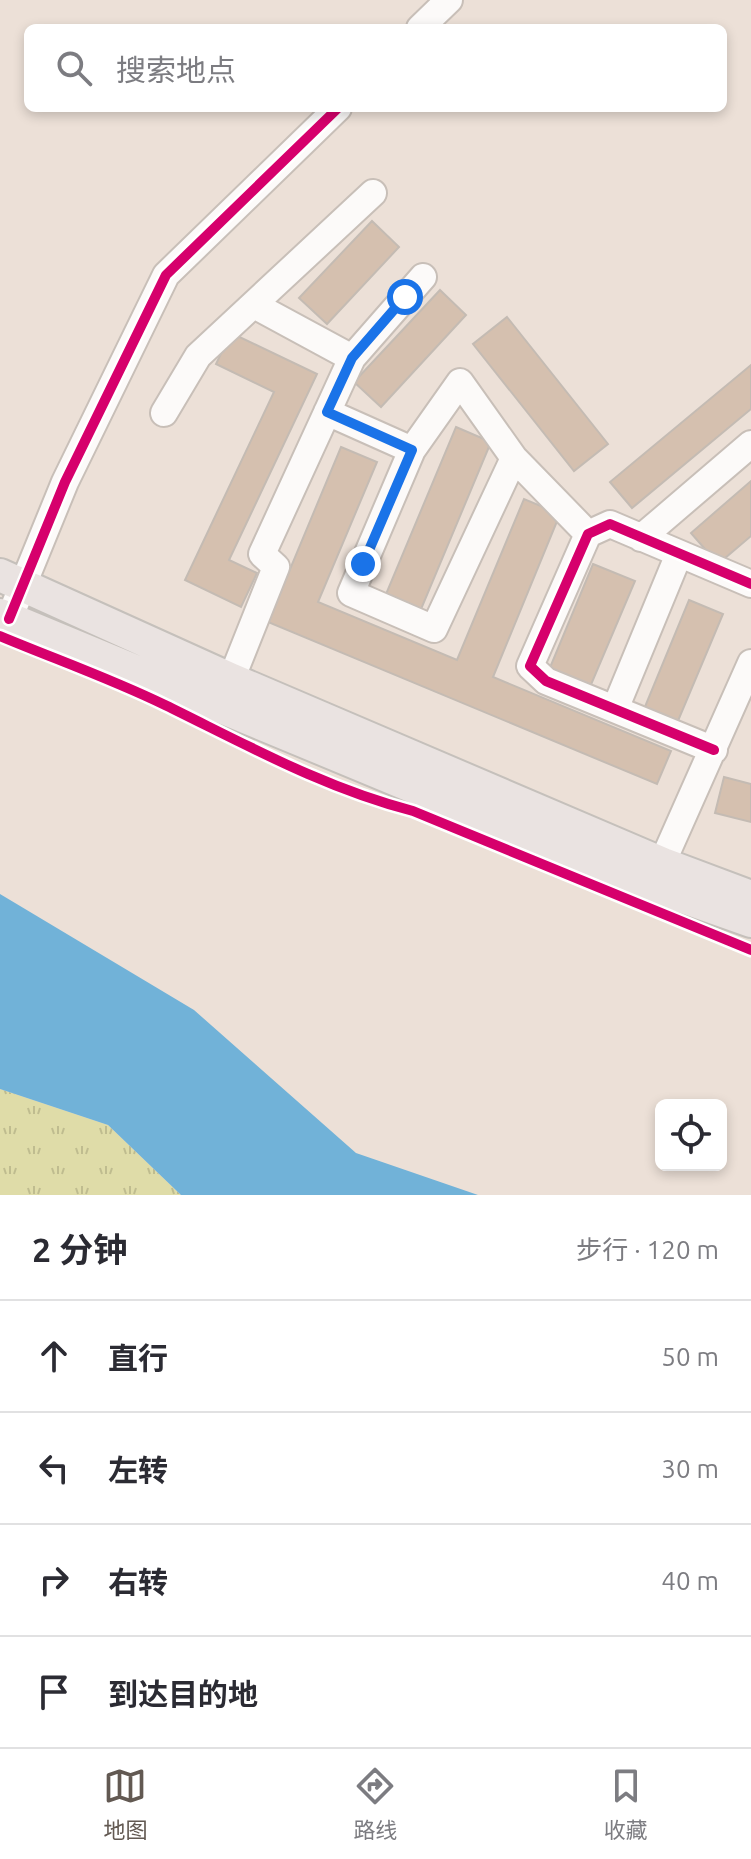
<!DOCTYPE html>
<html lang="zh">
<meta charset="utf-8">
<style>
body{margin:0;font-family:Ubuntu,"Noto Sans SC",sans-serif;background:#f7f7f7;color:#2b2b33}
.controls{position:absolute;right:24px;bottom:24px;display:grid;overflow:hidden;border-radius:12px;box-shadow:0 4px 12px #0003}
.controls button{width:72px;height:72px;display:grid;place-items:center;padding:0;border:0;border-bottom:2px solid #e1e1e2;background:#fff;color:#2b2b33;font:40px sans-serif}
.stop{position:absolute;width:24px;height:24px;margin:-18px;border:6px solid #1a73e8;border-radius:50%;background:#fff}
.stop.end{background:#1a73e8;border-color:#fff;box-shadow:0 2px 8px #0008}
.list{margin:0;padding:0;list-style:none}
h2{display:flex;justify-content:space-between;align-items:center;height:104px;margin:0;padding:0 32px;font-size:34px}
h2 small{font-size:26px;font-weight:400;color:#7c7c81}
.list li{display:grid;grid-template-columns:52px 1fr auto;gap:24px;align-items:center;box-sizing:border-box;height:112px;padding:0 32px;border-top:2px solid #e1e1e2}
.list b{display:block;font-size:30px;white-space:nowrap}
.list em{font-size:26px;font-style:normal;color:#7c7c81}
.icon{flex:none;width:44px;height:44px;fill:none;stroke:currentColor;stroke-width:2;stroke-linecap:round;stroke-linejoin:round}
.map{position:relative;flex:none;width:751px;height:1195px;overflow:hidden}
.search{position:absolute;background:#fff;box-shadow:0 4px 12px #0003;left:24px;right:24px;top:24px;height:88px;display:flex;align-items:center;gap:20px;box-sizing:border-box;padding:0 28px;border-radius:12px;color:#7c7c81;font-size:30px}
.sheet{height:552px;background:#fff}
nav{display:flex;justify-content:space-around;align-items:center;box-sizing:border-box;height:112px;border-top:2px solid #e1e1e2;background:#fff;font-size:22px;color:#7c7c81}
nav a{display:grid;justify-items:center;gap:4px}
nav .on{color:#625952}
.map>svg:first-child{display:block}
</style>
<div class="map">
<svg width="751" height="1195" viewBox="0 0 751 1195">
<defs>
<pattern id="grass-tufts" width="24" height="20" patternUnits="userSpaceOnUse" patternTransform="scale(2)"><rect width="24" height="20" fill="#dfdca8"/><path d="M3 7l-1-3M5 7V3M7 7l1-3M15 17l-1-3M17 17v-4M19 17l1-3" fill="none" stroke="#bfbc8f"/></pattern>
</defs>
<rect width="100%" height="100%" fill="#ece0d7"/>
<path fill="url(#grass-tufts)" d="M0,1089L108,1125L181,1195H0Z"/>
<path fill="#71b2d8" d="M0,894L194,1010L356,1153L478,1195H181L108,1125L0,1089Z"/>
<path fill="#d5c0af" stroke="#c4bbb3" stroke-width="2" d="M372,221L399,247L327,324L299,298Z
M440,290L466,315L381,407L354,382Z
M507,317L608,444L574,471L473,344Z
M231,333L317,374L229,560L257,573L241,607L185,580L274,392L216,364Z
M751,365V409L632,508L610,482Z
M456,427L491,442L419,614L384,599Z
M341,447L377,462L318,602L457,660L524,499L560,514L493,677L671,751L657,784L268,622Z
M751,481V536L718,564L691,533Z
M593,564L635,581L590,687L549,670Z
M689,600L723,614L675,728L642,714Z
M724,777L751,784V822L715,813Z"/>
<g fill="none" stroke-linecap="round" stroke-linejoin="round">
<defs>
<path id="minor" d="M420,28L449,0
M254,305L352,358
M327,412L412,450
M164,413L198,356L373,193
M514,458L434,629L351,593L412,450L460,382L514,458L588,534
M641,538L751,444
M9,619L65,482L166,275L338,108
M225,695L276,567L262,554L352,358L423,277
M615,709L679,554
M714,750L546,681L530,666L588,534L610,524L751,584
M655,879L751,663"/>
<path id="major" d="M0,575L230,679L663,864L751,897
M0,615L652,886L751,921"/>
</defs>
<use href="#minor" stroke="#c8bfb8" stroke-width="30"/>
<use href="#major" stroke="#c5c0bb" stroke-width="36"/>
<use href="#minor" stroke="#fcfaf9" stroke-width="26"/>
<use href="#major" stroke="#eae3e1" stroke-width="32"/>
<defs>
<path id="cycleway" d="M9,619L65,482L166,275L338,108
M0,636C55,659 112,679 165,705C247,745 324,788 413,811L751,950
M714,750L546,681L530,666L588,534L610,524L751,584"/>
</defs>
<use href="#cycleway" stroke="#fff" stroke-width="15"/>
<use href="#cycleway" stroke="#d6006c" stroke-width="10"/>
</g>
<g fill="none" stroke-linecap="round" stroke-linejoin="round">
<path stroke="#1a73e8" stroke-width="10" d="M363,564L412,450L327,412L352,358L405,297"/>
</g>
</svg>
<div class="controls">
<button><svg class="icon" aria-label="locate" viewBox="0 0 24 24"><circle cx="12" cy="12" r="6"/><path d="M12 2v4M12 18v4M2 12h4M18 12h4"/></svg></button>
</div>
<div class="stop" style="left:405px;top:297px"></div>
<div class="stop end" style="left:363px;top:564px"></div>
<div class="search"><svg class="icon" aria-label="search" viewBox="0 0 24 24"><circle cx="10" cy="10" r="6"/><path d="M15 15l6 6"/></svg>搜索地点</div>
</div>
<section class="sheet">
<h2>2 分钟<small>步行 · 120 m</small></h2>
<ul class="list">
<li><svg class="icon" aria-label="ahead" viewBox="0 0 24 24"><path d="M12 20V5M6 11l6-6 6 6"/></svg><div><b>直行</b></div><em>50 m</em></li>
<li><svg class="icon" aria-label="left" viewBox="0 0 24 24"><path d="M17 20v-9H6M10 6l-5 5 5 5"/></svg><div><b>左转</b></div><em>30 m</em></li>
<li><svg class="icon" aria-label="right" viewBox="0 0 24 24"><path d="M7 20v-9h11M14 6l5 5-5 5"/></svg><div><b>右转</b></div><em>40 m</em></li>
<li><svg class="icon" aria-label="arrive" viewBox="0 0 24 24"><path d="M6 21V4h12l-3 4 3 4H6"/></svg><div><b>到达目的地</b></div></li>
</ul>
</section>
<nav>
<a class="on"><svg class="icon" aria-label="map" viewBox="0 0 24 24"><path d="M3 6l6-2 6 2 6-2v14l-6 2-6-2-6 2zM9 4v14M15 6v14"/></svg>地图</a>
<a><svg class="icon" aria-label="directions" viewBox="0 0 24 24"><path d="M12 3l9 9-9 9-9-9zM9 14v-3h6M13 9l2 2-2 2"/></svg>路线</a>
<a><svg class="icon" aria-label="saved" viewBox="0 0 24 24"><path d="M7 4h10v16l-5-4-5 4z"/></svg>收藏</a>
</nav>
